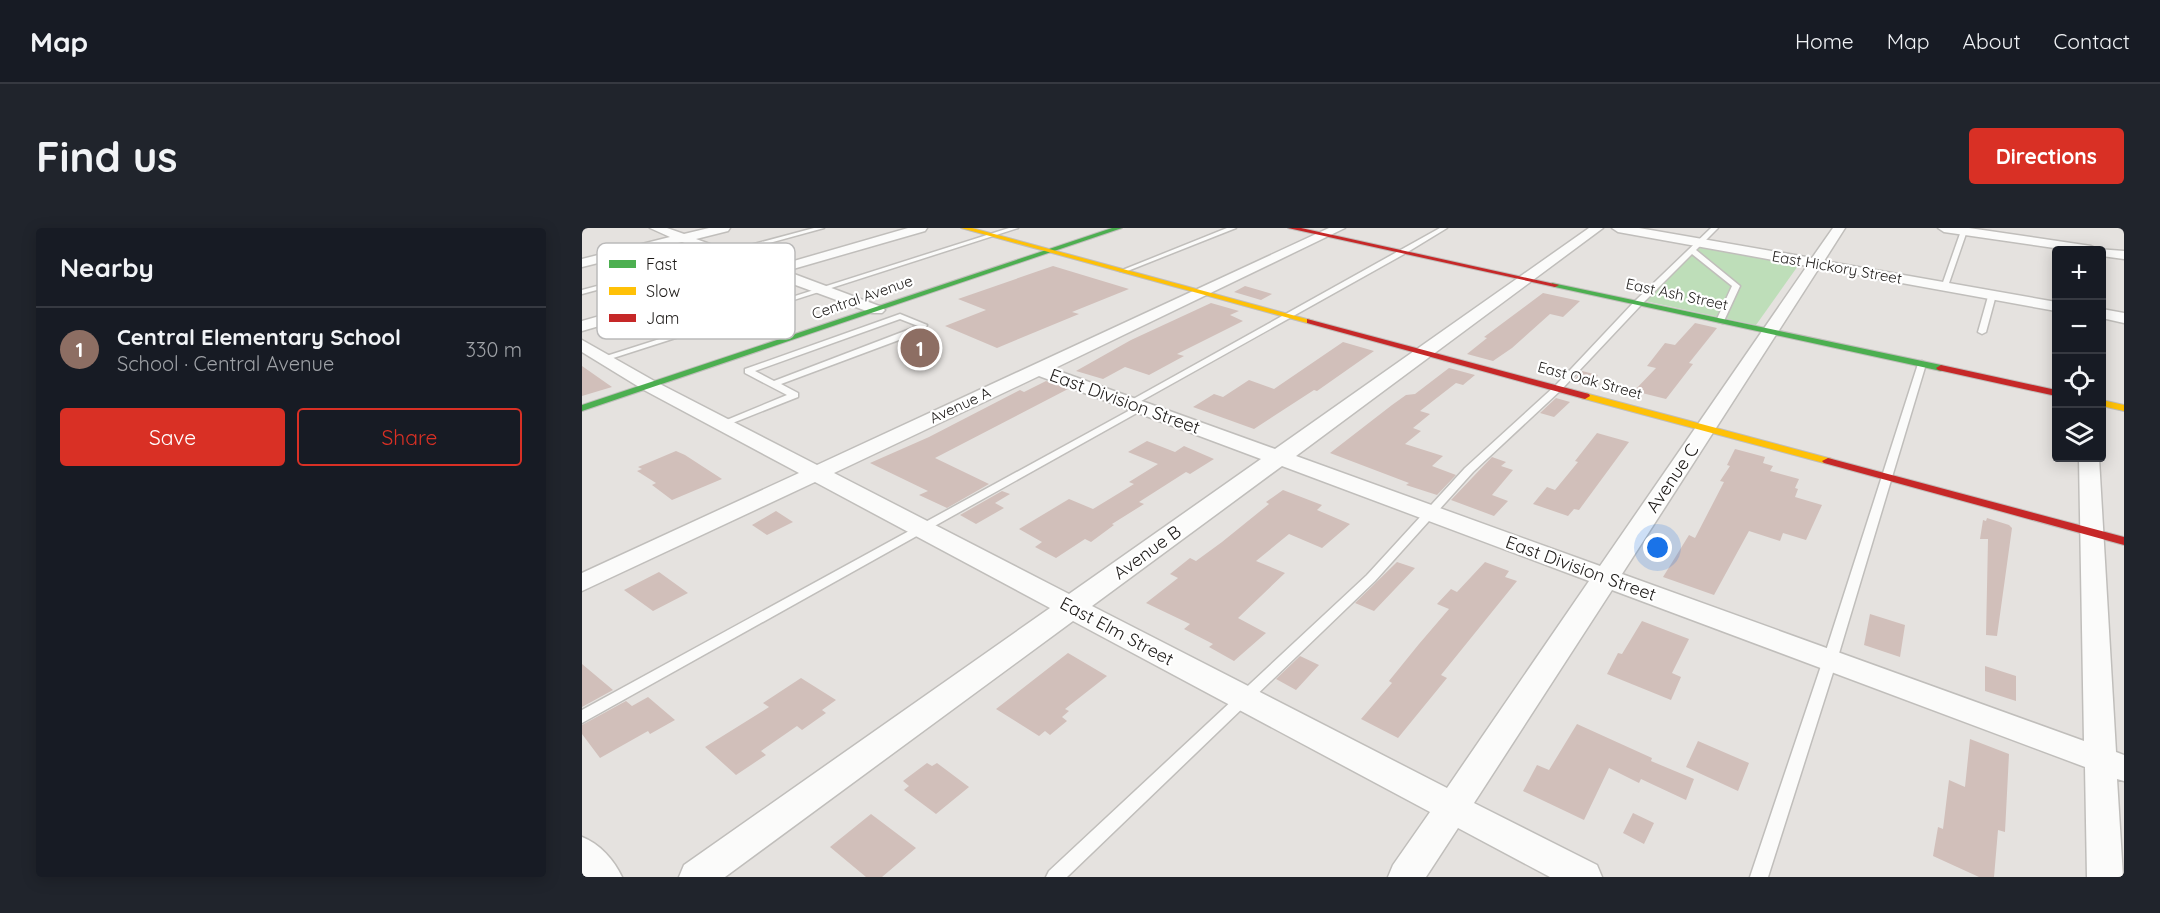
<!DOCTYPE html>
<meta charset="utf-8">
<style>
body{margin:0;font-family:Quicksand,sans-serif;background:#20242c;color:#f1f3f6}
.controls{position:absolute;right:18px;top:18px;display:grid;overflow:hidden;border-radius:6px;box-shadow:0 3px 15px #0003}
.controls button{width:54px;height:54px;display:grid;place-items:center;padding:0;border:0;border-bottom:2px solid #363941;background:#171b24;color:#f1f3f6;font:30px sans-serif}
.you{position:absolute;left:1076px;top:320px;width:21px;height:21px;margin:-15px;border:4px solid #fff;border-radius:50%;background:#1a73e8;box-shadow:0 0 0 9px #1a73e833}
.badge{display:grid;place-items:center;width:39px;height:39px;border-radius:50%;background:#d93025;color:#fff;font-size:20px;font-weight:700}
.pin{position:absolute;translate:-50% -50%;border:3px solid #fff;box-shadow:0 2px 6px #0006}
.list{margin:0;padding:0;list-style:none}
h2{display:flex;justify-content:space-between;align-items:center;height:78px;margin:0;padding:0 24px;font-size:26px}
h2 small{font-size:20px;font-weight:400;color:#9ea1a6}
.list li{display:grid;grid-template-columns:39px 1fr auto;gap:18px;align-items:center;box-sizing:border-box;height:84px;padding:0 24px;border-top:2px solid #363941}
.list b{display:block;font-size:22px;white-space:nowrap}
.list p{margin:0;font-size:20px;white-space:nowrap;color:#9ea1a6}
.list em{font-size:20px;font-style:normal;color:#9ea1a6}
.actions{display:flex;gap:12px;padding:18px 24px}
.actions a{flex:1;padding:14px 0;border:2px solid #d93025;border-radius:6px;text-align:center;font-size:21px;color:#d93025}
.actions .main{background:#d93025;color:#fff}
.icon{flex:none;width:33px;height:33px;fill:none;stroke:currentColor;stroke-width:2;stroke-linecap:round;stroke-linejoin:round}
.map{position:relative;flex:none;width:1542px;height:649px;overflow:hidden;border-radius:6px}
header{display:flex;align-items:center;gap:36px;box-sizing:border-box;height:84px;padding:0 30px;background:#171b24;border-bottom:2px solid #363941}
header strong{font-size:28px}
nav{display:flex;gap:33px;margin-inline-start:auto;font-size:21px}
.intro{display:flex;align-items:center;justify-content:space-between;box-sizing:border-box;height:144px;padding:0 36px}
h1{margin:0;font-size:42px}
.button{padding:15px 27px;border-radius:6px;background:#d93025;color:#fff;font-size:21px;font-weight:700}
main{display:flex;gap:36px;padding:0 36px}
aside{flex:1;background:#171b24;border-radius:6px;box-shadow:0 3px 15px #0003}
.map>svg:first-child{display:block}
</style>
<header>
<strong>Map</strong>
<nav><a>Home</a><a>Map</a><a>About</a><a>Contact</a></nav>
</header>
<div class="intro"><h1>Find us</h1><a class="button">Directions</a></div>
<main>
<aside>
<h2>Nearby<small></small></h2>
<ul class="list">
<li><span class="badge" style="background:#8d6e63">1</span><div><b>Central Elementary School</b><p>School · Central Avenue</p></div><em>330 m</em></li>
</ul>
<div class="actions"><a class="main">Save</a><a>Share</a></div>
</aside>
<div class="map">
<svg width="1542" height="649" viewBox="0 0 1542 649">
<rect width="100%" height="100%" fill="#e5e2df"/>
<path fill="#bedeb9" d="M1120,17L1218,35L1174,97L1063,73Z"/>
<path fill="#d1bfba" d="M471,38L547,61L490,84L497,86L415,120L363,98L404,82L376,71Z
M663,58L687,65L690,66L679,72L652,64Z
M961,65L998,73L981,89L968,86L930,120L911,133L885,126L905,110L902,109Z
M629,75L657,83L648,87L661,93L595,126L602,128L567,147L543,139L521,151L494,143L549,112Z
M1113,95L1135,100L1107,135L1111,136L1084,171L1052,163L1074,140L1065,138L1083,115L1093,117Z
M761,114L792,123L735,163L732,162L672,201L611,179L632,166L641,169L667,152L692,161Z
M0,138L30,159L0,168Z
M867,140L893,147L881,157L874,155L838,183L848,186L831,200L839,203L823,216L861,228L850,238L874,247L855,267L824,257L827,255L748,225L810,177L824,167L833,166Z
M1000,143L1016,147L1004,158L990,154Z
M464,153L486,161L353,230L407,256L365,280L337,267L346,263L288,235L347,209L438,162L442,164Z
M974,170L988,174L972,189L958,185Z
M1015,205L1047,214L997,282L992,281L986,288L951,276L965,259L973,262L996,234L993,233Z
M565,213L593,224L602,218L632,231L608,246L604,244L557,274L562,276L530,296L532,297L509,314L503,311L474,330L453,319L460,314L437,301L487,271L511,281L552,256L547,254L576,236L546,224Z
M1153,221L1183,229L1181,235L1191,238L1188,243L1217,251L1213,260L1216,261L1213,269L1240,277L1224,312L1201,305L1198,313L1167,303L1132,367L1081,349L1107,307L1113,310L1142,254L1138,253L1148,238L1145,237Z
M94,223L103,227L140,251L90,272L70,257L74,255L55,243L60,241L56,239Z
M910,229L924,234L919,238L931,242L910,267L926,273L912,288L869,272Z
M701,262L740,277L735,282L768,296L740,320L707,306L674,333L703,345L656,390L684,405L652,433L627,419L631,416L602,401L608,396L564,375L596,350L588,346L608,330L614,333L640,314L687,276L684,274Z
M420,263L428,266L413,275L422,280L394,296L378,287Z
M194,283L211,294L185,307L170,297Z
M1405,290L1427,297L1430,300L1415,408L1404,407L1406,311H1398L1401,292L1404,293Z
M815,334L833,340L792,383L773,375Z
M903,334L927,343L923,349L935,353L859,447L865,450L816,510L779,491L810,455L807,453L837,416L867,381L855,376L869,361L875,364Z
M77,344L106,365L71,383L42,362Z
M1288,386L1323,397L1318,429L1282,417Z
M1060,393L1107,411L1090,445L1099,449L1089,472L1025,446L1036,425L1040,426Z
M486,425L525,448L483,481L487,483L480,489L485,493L468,507L463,503L457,508L414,481Z
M718,428L737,437L714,462L694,451Z
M0,436L31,462L0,479Z
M1403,438L1434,448V473L1403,463Z
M219,450L254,472L240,482L244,485L220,502L215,498L179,523L184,527L154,547L123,519L187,479L181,475Z
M66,469L93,492L68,506L66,503L18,530L0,506V497L44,473L50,478Z
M995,496L1070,530L1069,533L1112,551L1104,572L1059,551L1057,555L1027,540L1002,592L941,563L955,537L967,542Z
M1388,511L1427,526L1423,604L1416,602L1412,649H1397L1351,628L1356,599L1361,601L1367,552L1383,559Z
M1116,513L1167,535L1156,563L1104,539Z
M345,535L350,538L355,535L387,559L354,586L322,562L327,558L321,553Z
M1051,585L1072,595L1062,616L1041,605Z
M289,586L334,620L300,649H284L248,619Z"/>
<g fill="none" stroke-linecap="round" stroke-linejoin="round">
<defs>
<path id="lane" d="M232,0H242L0,66V62Z
M427,0H436L25,132L18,130Z
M645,0H654L543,44L538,43Z
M858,0H865L824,25L552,177H546L544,175Z
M1129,0H1136L1114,22L1158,58L1141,95L1134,93L1150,58L1110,26L1059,77L979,162L891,244L793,353L485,649H464L467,643L785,347L883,240L973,158L1053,73Z
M1380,0H1386L1366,58L1359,60Z
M1407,65L1414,67L1404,104L1400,106L1396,104Z
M318,86L345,97L341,103L199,156L216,165V169L143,198L140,199L135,196L205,167L163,145V141ZM318,91L336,98L192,153L173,143Z
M1340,133L1344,136L1255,432L1186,649H1168L1241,432L1336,136Z
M559,176L562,177V181L0,495V482Z"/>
<path id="street" d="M68,0H85L102,6L127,0H148L146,3L114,11L191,39L326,0H345L343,3L204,43L300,79L303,82L300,85H290L189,48L0,103V93L176,43L100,14L0,39V31L88,9Z
M747,0H763L471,141L693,221L1007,0H1021L714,228L1018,338L1225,38L1036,4L1030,0H1057L1230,30L1251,0H1263L1242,33L1474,74V83L1237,40L1040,346L1502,513L1497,230H1517L1534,524L1542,527V553L1535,551L1541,649H1505L1503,539L1030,362L892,575L1015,637L1020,649H968L876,600L844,649H806L811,637L848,584L491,393L143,649H97L102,637L468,380L233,254L0,363V345L217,245L62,162L0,124V112L74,154L235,237ZM457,148L679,231L487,366L252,245ZM700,238L1007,353L865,560L510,378Z
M1356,0H1387L1509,18L1515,21L1542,23V31L1520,28V22H1486L1362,4Z
M1520,81L1542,85V95L1520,90Z
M0,609C18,616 32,632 40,649H0Z"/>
<path id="fast" d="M530,0H540L0,183V177Z
M970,55L1359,137L1364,140L1359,143L973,59L969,57Z"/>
<path id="slow" d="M379,0H390L732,93L725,95Z
M1003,165L1250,231L1252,233L1250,235H1242L999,170V166Z
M1520,172L1542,177V183L1520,178Z"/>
<path id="jam" d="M706,0H719L977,57L973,59Z
M725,91L1007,166L1008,168L1003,171L999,170L725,95Z
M1359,137L1474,162V168L1356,142L1354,140Z
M1246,230L1542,309V317L1242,235L1240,233Z"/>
</defs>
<use href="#lane" stroke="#c0bebb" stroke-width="3"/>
<use href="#street" stroke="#c0bebb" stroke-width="3"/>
<use href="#fast" stroke="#c0bebb" stroke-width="2"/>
<use href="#slow" stroke="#c0bebb" stroke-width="2"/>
<use href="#jam" stroke="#c0bebb" stroke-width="2"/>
<use href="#lane" fill="#fbfbfa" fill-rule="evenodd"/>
<use href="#street" fill="#fbfbfa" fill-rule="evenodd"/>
<use href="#fast" fill="#4caf50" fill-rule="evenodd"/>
<use href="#slow" fill="#ffc107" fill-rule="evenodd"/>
<use href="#jam" fill="#c62828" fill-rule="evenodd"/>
</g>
<g text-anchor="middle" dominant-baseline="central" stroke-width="4.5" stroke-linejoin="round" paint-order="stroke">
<g font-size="15" fill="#1d1a18" stroke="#fff">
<text transform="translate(1255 39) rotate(10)">East Hickory Street</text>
<text transform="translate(1095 66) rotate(12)">East Ash Street</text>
<text transform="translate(280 69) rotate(-19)">Central Avenue</text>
<text transform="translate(1008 152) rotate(15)">East Oak Street</text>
<text transform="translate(378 177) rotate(-25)">Avenue A</text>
</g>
<g font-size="18" fill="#1d1a18" stroke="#fff">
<text transform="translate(543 173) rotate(20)">East Division Street</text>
<text transform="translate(1090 250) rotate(-56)">Avenue C</text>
<text transform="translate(565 324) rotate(-36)">Avenue B</text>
<text transform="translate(999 340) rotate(20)">East Division Street</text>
<text transform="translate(535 403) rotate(28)">East Elm Street</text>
</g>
</g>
<rect x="15" y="15" width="198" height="96" rx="9" fill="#fff" stroke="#bbbaba" stroke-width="1.5"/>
<rect x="27" y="32" width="27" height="8" fill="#4caf50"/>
<rect x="27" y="59" width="27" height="8" fill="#ffc107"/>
<rect x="27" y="86" width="27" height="8" fill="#c62828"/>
<g font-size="16" fill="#1d1a18">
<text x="64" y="42">Fast</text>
<text x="64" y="69">Slow</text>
<text x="64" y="96">Jam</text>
</g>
</svg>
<div class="controls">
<button>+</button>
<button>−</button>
<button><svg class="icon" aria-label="locate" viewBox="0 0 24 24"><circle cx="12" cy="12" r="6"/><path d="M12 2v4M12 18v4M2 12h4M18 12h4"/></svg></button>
<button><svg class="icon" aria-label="layers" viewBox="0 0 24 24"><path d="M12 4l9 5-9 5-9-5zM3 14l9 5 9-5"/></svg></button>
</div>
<div class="you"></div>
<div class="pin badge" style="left:338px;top:120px;background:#8d6e63">1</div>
</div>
</main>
